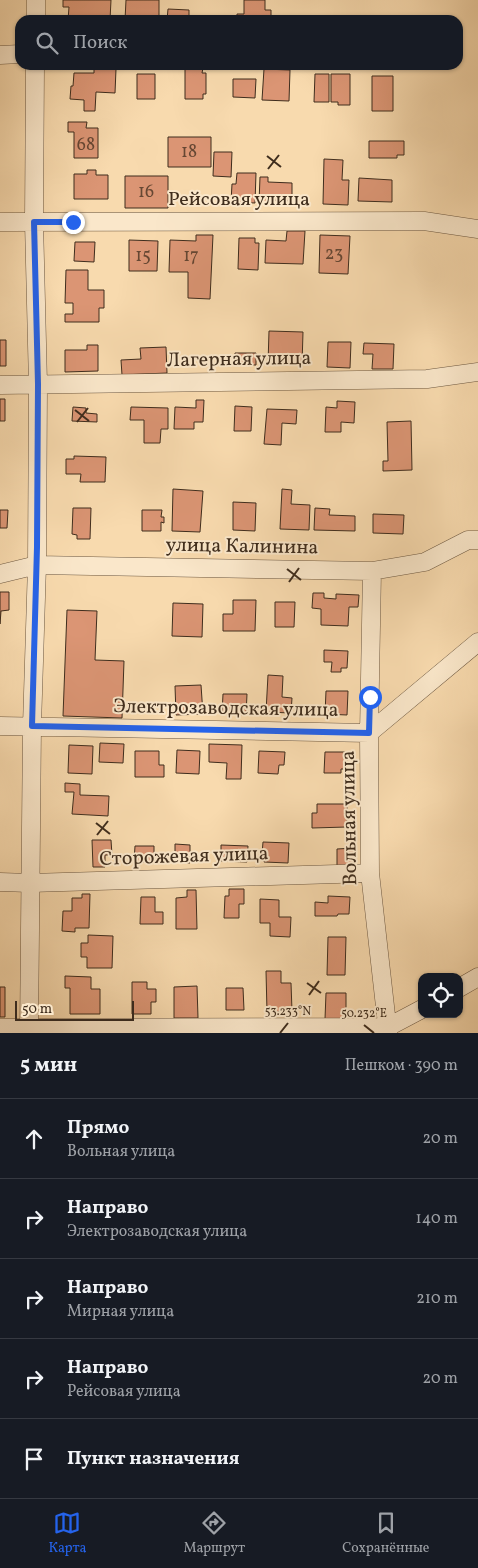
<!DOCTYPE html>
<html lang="ru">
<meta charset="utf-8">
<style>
body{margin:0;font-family:Vollkorn,serif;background:#242831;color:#f1f3f6}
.controls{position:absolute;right:15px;bottom:15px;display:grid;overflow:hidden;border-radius:10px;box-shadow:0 1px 4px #0004}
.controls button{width:45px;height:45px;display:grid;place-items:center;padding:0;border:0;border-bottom:1px solid #363941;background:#171b24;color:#f1f3f6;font:25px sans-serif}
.scale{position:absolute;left:15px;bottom:12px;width:119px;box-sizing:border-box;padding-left:5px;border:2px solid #3f2d1d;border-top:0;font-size:14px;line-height:18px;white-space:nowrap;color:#3f2d1d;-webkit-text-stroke:4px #fae7ca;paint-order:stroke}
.stop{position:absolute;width:15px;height:15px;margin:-11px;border:4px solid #2563eb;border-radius:50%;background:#fff}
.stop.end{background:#2563eb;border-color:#fff;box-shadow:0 1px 5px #0008}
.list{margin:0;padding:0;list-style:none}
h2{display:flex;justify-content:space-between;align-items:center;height:65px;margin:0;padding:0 20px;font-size:21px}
h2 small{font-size:16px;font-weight:400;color:#9ea1a6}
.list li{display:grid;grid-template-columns:32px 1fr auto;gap:15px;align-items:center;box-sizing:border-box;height:80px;padding:0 20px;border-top:1px solid #363941}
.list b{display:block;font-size:19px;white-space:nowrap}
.list p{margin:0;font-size:16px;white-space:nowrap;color:#9ea1a6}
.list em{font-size:16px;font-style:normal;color:#9ea1a6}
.icon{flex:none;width:28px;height:28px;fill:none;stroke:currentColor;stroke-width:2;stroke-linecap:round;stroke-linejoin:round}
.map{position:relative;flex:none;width:478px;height:1033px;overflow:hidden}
.search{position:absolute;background:#171b24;box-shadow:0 1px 4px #0004;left:15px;right:15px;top:15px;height:55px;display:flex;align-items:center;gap:12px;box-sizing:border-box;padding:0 18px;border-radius:15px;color:#9ea1a6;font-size:19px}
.sheet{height:465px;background:#171b24}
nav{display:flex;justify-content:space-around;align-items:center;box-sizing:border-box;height:70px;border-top:1px solid #363941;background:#171b24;font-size:14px;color:#9ea1a6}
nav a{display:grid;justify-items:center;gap:2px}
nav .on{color:#2563eb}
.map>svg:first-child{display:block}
</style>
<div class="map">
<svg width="478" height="1033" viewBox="0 0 478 1033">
<rect width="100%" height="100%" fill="#f8daae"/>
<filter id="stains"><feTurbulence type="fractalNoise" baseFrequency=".004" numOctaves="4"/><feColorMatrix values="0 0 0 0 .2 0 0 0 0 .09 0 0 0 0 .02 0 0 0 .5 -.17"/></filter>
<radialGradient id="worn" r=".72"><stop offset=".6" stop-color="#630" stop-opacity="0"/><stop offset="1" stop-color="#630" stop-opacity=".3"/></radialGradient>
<path fill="#db9574" stroke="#3f2d1d" d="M63,0H111L110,20H68L69,7H63Z
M126,0H159V20H125Z
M244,0H265V10H271V20H237V14H244Z
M168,9L189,10V20H167Z
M94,68L116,69L115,93L96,92L95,111H84V100L70,99L71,86H73L74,73H94Z
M185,68H203L202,73H206V94H203V99H185Z
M264,69L290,70L289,101L262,100Z
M137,74H155V99H137Z
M315,74H329V102H314Z
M331,74H350V105H338V102H331Z
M372,76H393V111H372Z
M233,79H256L255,98L233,97Z
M68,122H87L86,128H98V158H74V132H68Z
M168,137H211V167H168Z
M369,141H404V155H397V158H369Z
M214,152H232L231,177L213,176Z
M324,159L343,160L342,180H349L348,205L323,204Z
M87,170H96V175H108V199H74V174H87Z
M237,173H256L255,203L231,202L232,184H236Z
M125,176H168V208H125Z
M260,177H268V182L292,183V201L270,200V203H259Z
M359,178L392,180V202L358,201Z
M287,231H305L303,264L265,263L266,240L286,241Z
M196,235H213L210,299L188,298V272H169L170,240L196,241Z
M320,235L350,236L348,274L319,273Z
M239,238H255V243H259L258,270L238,269Z
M129,240L158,241L157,271H129Z
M75,242H95L94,262L74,261Z
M66,270H88V290H104V308H99V322H65V314H73V303H65Z
M269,331L303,332L302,365L268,364Z
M0,340H6V366H0Z
M328,342H351L350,368L327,367Z
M364,343L394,344L393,369H372L373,354H363Z
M87,345H98V371L65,372V350H87Z
M166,347L167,373L122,375L121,360L141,359L140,348Z
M235,353H256V365H235Z
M0,399H5V421H0Z
M196,400H204L203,422H194V429H174L175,407L196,408Z
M337,401L355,402L354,423L341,422V432H325L326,407L337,408Z
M235,406L252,407L251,431H234Z
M73,407L86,408V413L97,414V422L72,421Z
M131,407L168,408V429H161L160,443H144V420H130Z
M267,409L297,410L296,424L282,423L281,445L264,444Z
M411,421L412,470L383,471V461H388L387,422Z
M74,456L106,457L105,482H80L81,474H66V459H74Z
M173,489L203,491L200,532L172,531Z
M282,489L292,490L291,504L310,505L309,530L280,529Z
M233,502L256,503L255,531L233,530Z
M73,508H91L90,539H77V535L72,534Z
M315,508L330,509L329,515L355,516V531L314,530Z
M0,510H8L7,528H0Z
M142,510H162L161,517H164V523L161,522V531H142Z
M373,514L404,515L403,534L373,533Z
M0,592H9V610L1,611L0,624Z
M313,593H324V598L336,599V594L359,595L358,607H349L348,626L321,625V609L312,608Z
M233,600H256L255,631H223V614H233Z
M275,602H295L294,627H275Z
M173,603L203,604L202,637L172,636Z
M67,610L97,611L95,660L124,661L122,718L63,716Z
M324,650L348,651L347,668H341V672H331L332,662H324Z
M268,675L283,676L282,697L292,698L291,713L266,712Z
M201,685L203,714L176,715L175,686Z
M326,691H348L347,715L325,714Z
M223,694H247L246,715L222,714Z
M100,743L124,744L123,763L99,762Z
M209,744L242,745L241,779H226L227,763L209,762Z
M69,745L93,746L92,774L68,773Z
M177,750L200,751L199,774L176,773Z
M135,751H159V765H164V777H135Z
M259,751L285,752L284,765H279L278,774L258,773Z
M325,752H347V769H341V773H324Z
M65,783L80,784V795L109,796L108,816L72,814L74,792H65Z
M317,804H347V827L312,828V813H317Z
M92,840H111L112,855H105V867H93Z
M263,842L289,843L288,863L264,862V854H262Z
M175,844L190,845V863L175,862Z
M221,845L248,846L247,862L221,861Z
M135,846H154V863L134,862Z
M354,848V867H337V849Z
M229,889H244V904H239V918H224L225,896H229Z
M187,890H196L197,929H176V898L187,897Z
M82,894H90L89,928H75V932L62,931L63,911H72V898H82Z
M328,896L350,897L349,914H338L337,916H315V902L328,903Z
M141,897H155V912H163V924H140Z
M260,899L279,900V917H291L290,937L270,936V923H260Z
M88,935L113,936L112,968H87V957H81V943H88Z
M328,937H346L345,975H327Z
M266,971H281V983H291L292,1011L267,1012Z
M65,976L91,977V989H100V1014H70V988H65Z
M132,982H147V989H156V1002H151V1014H132Z
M197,986L198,1018H174V987Z
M0,987H5V1017H0Z
M226,988H243L244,1010H226Z
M326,993H346V1019H325Z"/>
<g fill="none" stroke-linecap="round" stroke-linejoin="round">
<defs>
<path id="minor" d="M36,20V0
M0,55L20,54
M0,222L424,221L478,229
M0,385L427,379L478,372
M372,571L369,733L370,873L388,1033
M0,574L37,565L372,571L425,562L468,540H478
M0,726L369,733L478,642
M0,882L30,883L370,873
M459,988L478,977
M0,1028L388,1027L422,1009
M29,1033L32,726L37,565L38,384L34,222L35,65"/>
</defs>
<use href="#minor" stroke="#6d5841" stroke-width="19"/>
<use href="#minor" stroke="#fae7ca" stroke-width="18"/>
</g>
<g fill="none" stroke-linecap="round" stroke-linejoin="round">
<path stroke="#2563eb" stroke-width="6" d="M73,222H34L38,384L37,547L32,726L369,733L370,697"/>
</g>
<path fill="none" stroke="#3f2d1d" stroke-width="2" d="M267,156L281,167M268,169L279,155M75,410L89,421M77,422L88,408M287,569L301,580M289,582L299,568M96,823L110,834M97,835L108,821M307,983L321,993M309,995L319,981M364,1025L374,1033M280,1033L288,1023"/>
<g text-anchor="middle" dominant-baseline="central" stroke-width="4" stroke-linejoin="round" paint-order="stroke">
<g font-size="18" fill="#664733">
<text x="86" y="145">68</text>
<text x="189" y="152">18</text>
<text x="146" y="192">16</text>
<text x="334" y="254">23</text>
<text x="143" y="256">15</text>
<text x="191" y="256">17</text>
</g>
<g font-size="20" fill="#3f2d1d" stroke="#fae7ca">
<text x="239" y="200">Рейсовая улица</text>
<text transform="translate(239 360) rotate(-1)">Лагерная улица</text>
<text transform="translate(242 547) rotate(1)">улица Калинина</text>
<text transform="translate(226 709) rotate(1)">Электрозаводская улица</text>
<text transform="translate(350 818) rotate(-91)">Вольная улица</text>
<text transform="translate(184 857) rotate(-2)">Сторожевая улица</text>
</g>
</g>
<g font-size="12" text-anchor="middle" fill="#3f2d1d" stroke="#fae7ca" stroke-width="4" stroke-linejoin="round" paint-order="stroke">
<text x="288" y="1015">53.233°N</text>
<text x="364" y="1017">50.232°E</text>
</g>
<rect width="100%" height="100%" filter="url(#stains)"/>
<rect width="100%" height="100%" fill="url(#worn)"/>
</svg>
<div class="controls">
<button><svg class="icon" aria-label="locate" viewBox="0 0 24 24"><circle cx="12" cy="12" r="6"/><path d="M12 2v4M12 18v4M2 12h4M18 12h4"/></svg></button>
</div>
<div class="scale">50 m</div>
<div class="stop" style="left:370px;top:697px"></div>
<div class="stop end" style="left:73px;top:222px"></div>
<div class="search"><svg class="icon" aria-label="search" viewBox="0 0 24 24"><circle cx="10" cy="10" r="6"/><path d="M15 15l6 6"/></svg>Поиск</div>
</div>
<section class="sheet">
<h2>5 мин<small>Пешком · 390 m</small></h2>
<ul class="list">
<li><svg class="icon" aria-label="ahead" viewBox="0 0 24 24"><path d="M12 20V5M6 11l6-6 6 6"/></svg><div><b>Прямо</b><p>Вольная улица</p></div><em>20 m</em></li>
<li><svg class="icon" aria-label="right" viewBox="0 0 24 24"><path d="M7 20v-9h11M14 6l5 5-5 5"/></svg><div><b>Направо</b><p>Электрозаводская улица</p></div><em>140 m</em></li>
<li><svg class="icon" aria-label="right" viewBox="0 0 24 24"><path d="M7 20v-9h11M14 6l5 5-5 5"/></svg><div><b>Направо</b><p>Мирная улица</p></div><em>210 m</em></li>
<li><svg class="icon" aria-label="right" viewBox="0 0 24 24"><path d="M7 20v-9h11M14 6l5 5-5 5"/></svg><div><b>Направо</b><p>Рейсовая улица</p></div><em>20 m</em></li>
<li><svg class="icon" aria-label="arrive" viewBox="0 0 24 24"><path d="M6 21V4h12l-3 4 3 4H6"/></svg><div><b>Пункт назначения</b></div></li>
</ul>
</section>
<nav>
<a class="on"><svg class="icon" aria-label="map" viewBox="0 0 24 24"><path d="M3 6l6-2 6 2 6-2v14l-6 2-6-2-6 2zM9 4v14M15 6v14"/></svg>Карта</a>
<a><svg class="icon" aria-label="directions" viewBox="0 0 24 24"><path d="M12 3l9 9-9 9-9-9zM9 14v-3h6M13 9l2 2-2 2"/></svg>Маршрут</a>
<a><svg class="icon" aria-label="saved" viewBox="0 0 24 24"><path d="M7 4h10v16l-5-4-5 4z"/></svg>Сохранённые</a>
</nav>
